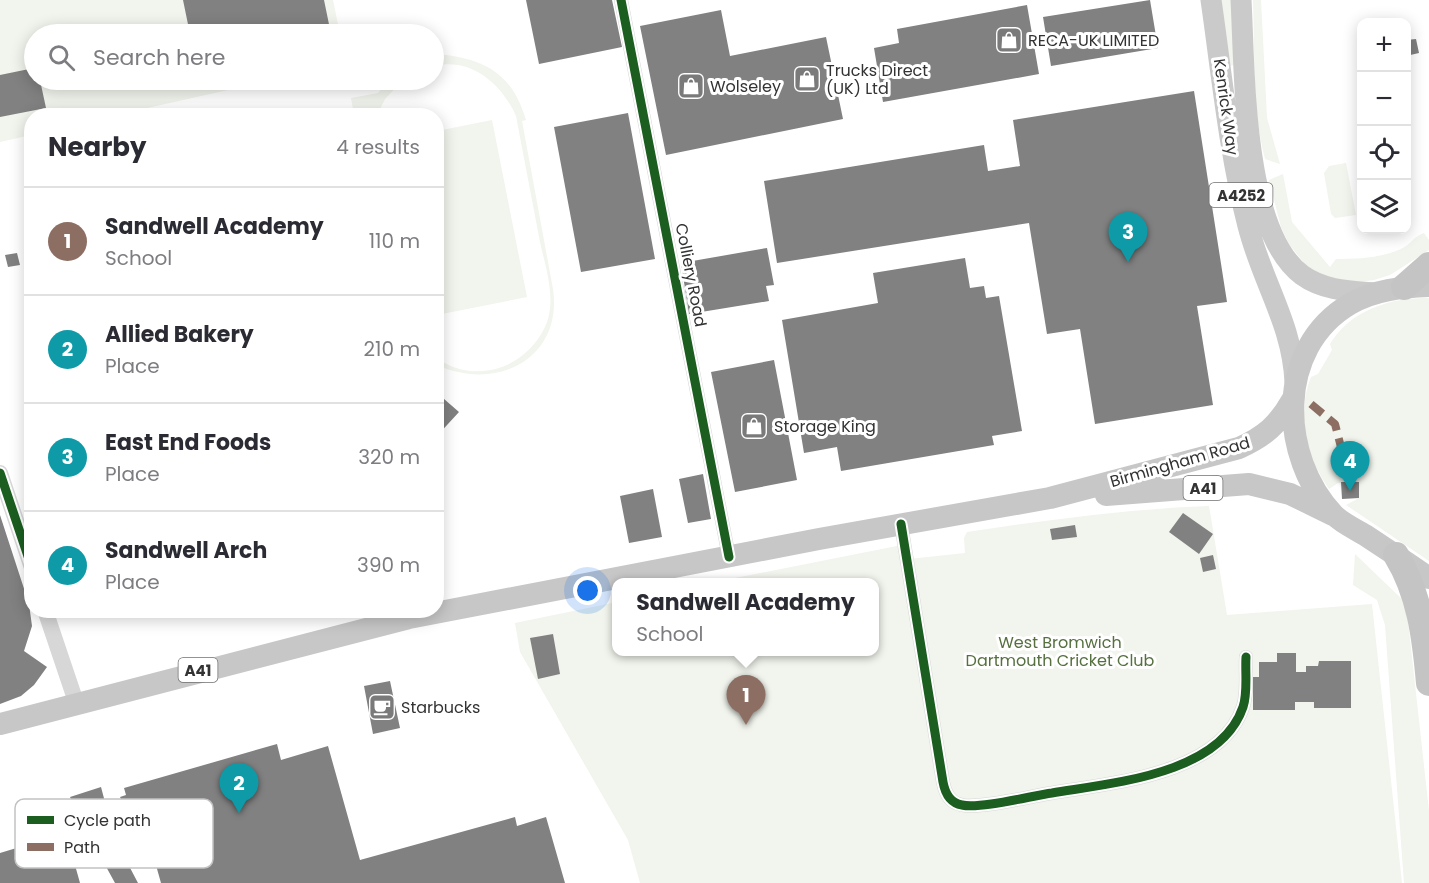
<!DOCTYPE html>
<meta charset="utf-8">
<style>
body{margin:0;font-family:Poppins,sans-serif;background:#f2f2f3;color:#2b2b33}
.controls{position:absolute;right:18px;top:18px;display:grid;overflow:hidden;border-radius:12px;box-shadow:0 3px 15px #0003}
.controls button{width:54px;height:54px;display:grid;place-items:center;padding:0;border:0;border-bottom:2px solid #e1e1e2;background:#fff;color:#2b2b33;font:30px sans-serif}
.you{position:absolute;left:588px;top:591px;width:21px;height:21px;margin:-15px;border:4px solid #fff;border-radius:50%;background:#1a73e8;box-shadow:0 0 0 9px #1a73e833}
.badge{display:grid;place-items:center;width:39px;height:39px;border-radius:50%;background:#d93025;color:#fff;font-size:20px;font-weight:700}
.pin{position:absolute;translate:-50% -50px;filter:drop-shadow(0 2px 3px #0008)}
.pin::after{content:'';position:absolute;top:32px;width:21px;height:18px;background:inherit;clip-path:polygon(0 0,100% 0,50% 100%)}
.popup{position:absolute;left:612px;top:578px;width:267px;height:78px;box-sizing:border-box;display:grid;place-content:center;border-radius:12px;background:#fff;filter:drop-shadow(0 2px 4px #0005);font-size:20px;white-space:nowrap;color:#7c7c81}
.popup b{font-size:22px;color:#2b2b33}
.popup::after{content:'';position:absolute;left:50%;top:100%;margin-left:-12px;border:12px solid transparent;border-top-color:#fff}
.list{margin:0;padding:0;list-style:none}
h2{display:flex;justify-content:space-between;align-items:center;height:78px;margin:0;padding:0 24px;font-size:26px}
h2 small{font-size:20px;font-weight:400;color:#7c7c81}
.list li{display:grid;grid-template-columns:39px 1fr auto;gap:18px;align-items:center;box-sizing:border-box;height:108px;padding:0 24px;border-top:2px solid #e1e1e2}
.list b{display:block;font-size:22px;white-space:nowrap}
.list p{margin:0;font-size:20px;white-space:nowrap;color:#7c7c81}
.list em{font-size:20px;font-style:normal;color:#7c7c81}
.icon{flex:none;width:33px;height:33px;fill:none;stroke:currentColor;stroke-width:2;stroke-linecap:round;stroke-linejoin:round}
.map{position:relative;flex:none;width:1429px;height:883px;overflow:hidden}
.search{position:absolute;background:#fff;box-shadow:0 3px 15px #0003;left:24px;top:24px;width:420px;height:66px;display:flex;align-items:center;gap:15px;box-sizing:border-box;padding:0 21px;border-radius:33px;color:#7c7c81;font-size:22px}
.panel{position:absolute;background:#fff;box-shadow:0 3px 15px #0003;left:24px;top:108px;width:420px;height:510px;border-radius:24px}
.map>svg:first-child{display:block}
</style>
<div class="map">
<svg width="1429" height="883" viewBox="0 0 1429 883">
<rect width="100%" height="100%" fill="#fff"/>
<path fill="#f1f5ed" d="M0,0H333L340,34H34V80H273L116,115L32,116L31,135L0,142Z
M1220,0H1233L1237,65L1227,66Z
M1253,0H1261L1267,118L1280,164L1265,159C1252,108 1255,53 1253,0Z
M446,55C490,61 513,77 526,120L522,121L553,289C563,359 496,392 437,365V358C456,372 479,375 502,367C524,359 544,338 549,315C554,291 545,265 540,242C532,200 524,158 516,116C502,84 471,57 434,66V56Z
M389,80H403L385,99L377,115H354L351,98L378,93Z
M492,120L527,297L437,315V131Z
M1346,163L1356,215L1335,218L1331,214L1324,173L1329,166Z
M1283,174L1292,222L1330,267L1336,259C1358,259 1380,258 1401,249C1410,245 1414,236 1424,233L1429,240V250L1390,275L1374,280L1358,282L1321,277L1304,263L1289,244L1281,227L1269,180Z
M1429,298V561L1346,505L1359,498L1358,482L1338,483L1329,489C1306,456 1296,415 1311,377L1318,374L1332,350L1330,344C1350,310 1392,297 1429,298Z
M1209,506L1227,615L1372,604L1402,883H640L628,840L520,652L515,623L617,602V652H875V582H715L902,545L909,559L965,553L964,538L967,532C1047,520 1128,509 1209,506Z
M1355,554L1406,603L1429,811V883H1404L1385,625L1377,600L1353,585Z"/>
<path fill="#818181" d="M183,0H324L331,34H190Z
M526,0H612L622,47L539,64Z
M1150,0L1158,48L1051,66L1043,17Z
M1027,5L1039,74L883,102L874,48L899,43L897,29Z
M721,10L730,56L826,37L843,119L666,155L640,26Z
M1416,39L1419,53L1406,56V40Z
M34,68V80H40L46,108L0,117V75Z
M1194,91L1227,302L1197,306L1213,405L1095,424L1080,329L1047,334L1029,223L777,263L764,181L984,145L988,171L1020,166L1013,120Z
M628,113L655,259L581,272L554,127Z
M767,248L774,285L766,286L769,301L689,314L681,263Z
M17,253L20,265L8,267L5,255Z
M965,258L970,288L984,286L986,298L999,296L1022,431L992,436L994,445L841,471L837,447L804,453L782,320L878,303L873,273Z
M774,360L797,480L735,492L711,372Z
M436,392L459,412L436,437Z
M703,474L711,519L688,523L679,479Z
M1341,482H1359V498L1342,499Z
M653,489L662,537L629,543L620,496Z
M1183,513L1213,534L1199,554L1169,532Z
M0,515L29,604L32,626L24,651L47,667L34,685L21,696L0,704Z
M1075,525L1077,537L1052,540L1050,529Z
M1213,555L1216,569L1203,572L1200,558Z
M553,634L560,674L538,679L530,638Z
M1277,653H1296V672H1306V666H1318L1319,661H1351V708H1314V702H1295V710H1253V677H1259V662H1277Z
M390,681L400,728L373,734L364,686Z
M277,744L281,760L328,746L360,860L515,817L517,826L546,817L565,883H161L148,837L153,836L149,821L134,824L129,807L126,809L120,797L126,795L124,788Z
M101,787L114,836L94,845L70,797Z
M66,833L80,883H0V853Z
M117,843L138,883H115L98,852Z"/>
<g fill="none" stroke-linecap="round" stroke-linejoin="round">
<path stroke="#d7d7d7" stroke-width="14" d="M621,0L729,557
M901,524L943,782C945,793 950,803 962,805C980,809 1031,796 1052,793C1111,783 1220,775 1243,707C1248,693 1245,673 1246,657"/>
<path stroke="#d7d7d7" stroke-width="16" d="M0,473L32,568
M45,610L76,702"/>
<path stroke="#cacaca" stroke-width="21" d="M1211,0C1222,76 1229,152 1248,226C1262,282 1293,325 1295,383
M1241,0C1245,70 1242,230 1302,275C1324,291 1351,291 1377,293"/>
<path stroke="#c7c7c7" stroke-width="22" d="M1429,286C1402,287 1374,290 1350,304C1275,348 1279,457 1334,515C1342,523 1355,529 1365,535C1386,549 1408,563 1429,578
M1106,495L1249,484L1290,494L1333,515
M0,724L409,618L819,539L1050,498L1239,448C1265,436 1278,425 1292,400"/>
<path stroke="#c4c4c4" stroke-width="26" d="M1404,287L1429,265
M1396,555C1420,594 1425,638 1429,683"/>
<path stroke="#8d6e63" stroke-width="8" stroke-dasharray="15 8" stroke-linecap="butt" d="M1311,404L1335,424L1350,482"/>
<defs>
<path id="cycleway" d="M621,0L729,557
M0,473L32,568
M901,524L943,782C945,793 950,803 962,805C980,809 1031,796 1052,793C1111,783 1220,775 1243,707C1248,693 1245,673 1246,657"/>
</defs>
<use href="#cycleway" stroke="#fff" stroke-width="13"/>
<use href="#cycleway" stroke="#1b5e20" stroke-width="9"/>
</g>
<defs>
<symbol id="shop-square" viewBox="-11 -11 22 22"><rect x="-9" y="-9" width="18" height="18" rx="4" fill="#7a7a7a" stroke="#fff"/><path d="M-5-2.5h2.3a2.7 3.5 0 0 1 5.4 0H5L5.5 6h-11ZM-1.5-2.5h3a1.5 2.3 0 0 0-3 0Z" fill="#fff"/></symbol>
<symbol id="cafe-square" viewBox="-11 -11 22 22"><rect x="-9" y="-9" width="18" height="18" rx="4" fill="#7a7a7a" stroke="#fff"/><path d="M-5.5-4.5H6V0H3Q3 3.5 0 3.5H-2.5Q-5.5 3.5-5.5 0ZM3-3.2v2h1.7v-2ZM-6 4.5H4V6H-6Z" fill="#fff"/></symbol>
</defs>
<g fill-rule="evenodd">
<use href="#shop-square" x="994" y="25" width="30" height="30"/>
<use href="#shop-square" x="792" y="64" width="30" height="30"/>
<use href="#shop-square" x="676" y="71" width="30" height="30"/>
<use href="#shop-square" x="739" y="411" width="30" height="30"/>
<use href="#cafe-square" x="367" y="692" width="30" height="30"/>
</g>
<g text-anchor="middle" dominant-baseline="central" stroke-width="6" stroke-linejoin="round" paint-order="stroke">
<g fill="#fff" stroke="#707070" stroke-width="1.5">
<rect x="1209.5" y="183" width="63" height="24" rx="4.5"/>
<rect x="1183.5" y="476" width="39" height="24" rx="4.5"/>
<rect x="178.5" y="658" width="39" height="24" rx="4.5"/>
</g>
<g font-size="15" font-weight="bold" fill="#333">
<text x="1241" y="195">A4252</text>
<text x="1203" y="488">A41</text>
<text x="198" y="670">A41</text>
</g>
<g font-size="16" fill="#333" stroke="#fff" text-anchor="start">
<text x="1028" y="40">RECA-UK LIMITED</text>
<text x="826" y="70">Trucks Direct<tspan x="826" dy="18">(UK) Ltd</tspan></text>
<text x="710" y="86">Wolseley</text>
<text x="774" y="426">Storage King</text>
<text x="401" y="707">Starbucks</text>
</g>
<g font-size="16" fill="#333" stroke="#fff">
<text transform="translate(1226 107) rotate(82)">Kenrick Way</text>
<text transform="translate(691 275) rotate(79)">Colliery Road</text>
<text transform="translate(1180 462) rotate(-16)">Birmingham Road</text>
</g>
<g font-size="16" fill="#56703f" stroke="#fff">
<text x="1060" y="642">West Bromwich<tspan x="1060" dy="18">Dartmouth Cricket Club</tspan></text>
</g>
</g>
<rect x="15" y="799" width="198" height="69" rx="9" fill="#fff" stroke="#c2c2c2" stroke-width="1.5"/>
<rect x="27" y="816" width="27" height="8" fill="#1b5e20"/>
<rect x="27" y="843" width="27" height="8" fill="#8d6e63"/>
<g font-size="16" fill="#333">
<text x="64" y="826">Cycle path</text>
<text x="64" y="853">Path</text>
</g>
</svg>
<div class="controls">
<button>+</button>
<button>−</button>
<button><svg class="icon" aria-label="locate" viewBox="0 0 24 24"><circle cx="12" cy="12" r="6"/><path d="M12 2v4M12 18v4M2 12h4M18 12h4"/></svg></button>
<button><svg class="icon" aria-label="layers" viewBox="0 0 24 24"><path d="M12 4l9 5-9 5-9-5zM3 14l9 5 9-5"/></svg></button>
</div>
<div class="you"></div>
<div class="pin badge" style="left:746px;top:725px;background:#8d6e63">1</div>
<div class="popup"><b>Sandwell Academy</b>School</div>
<div class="pin badge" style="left:239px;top:813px;background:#0f9aa8">2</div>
<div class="pin badge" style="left:1128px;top:262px;background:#0f9aa8">3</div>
<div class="pin badge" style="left:1350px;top:491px;background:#0f9aa8">4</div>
<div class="search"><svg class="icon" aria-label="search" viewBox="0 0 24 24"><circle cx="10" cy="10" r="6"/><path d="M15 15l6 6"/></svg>Search here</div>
<section class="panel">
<h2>Nearby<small>4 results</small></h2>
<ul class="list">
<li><span class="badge" style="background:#8d6e63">1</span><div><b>Sandwell Academy</b><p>School</p></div><em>110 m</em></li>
<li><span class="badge" style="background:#0f9aa8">2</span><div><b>Allied Bakery</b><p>Place</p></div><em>210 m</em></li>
<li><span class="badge" style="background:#0f9aa8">3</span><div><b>East End Foods</b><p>Place</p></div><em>320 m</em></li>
<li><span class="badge" style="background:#0f9aa8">4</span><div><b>Sandwell Arch</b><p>Place</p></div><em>390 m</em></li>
</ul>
</section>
</div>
